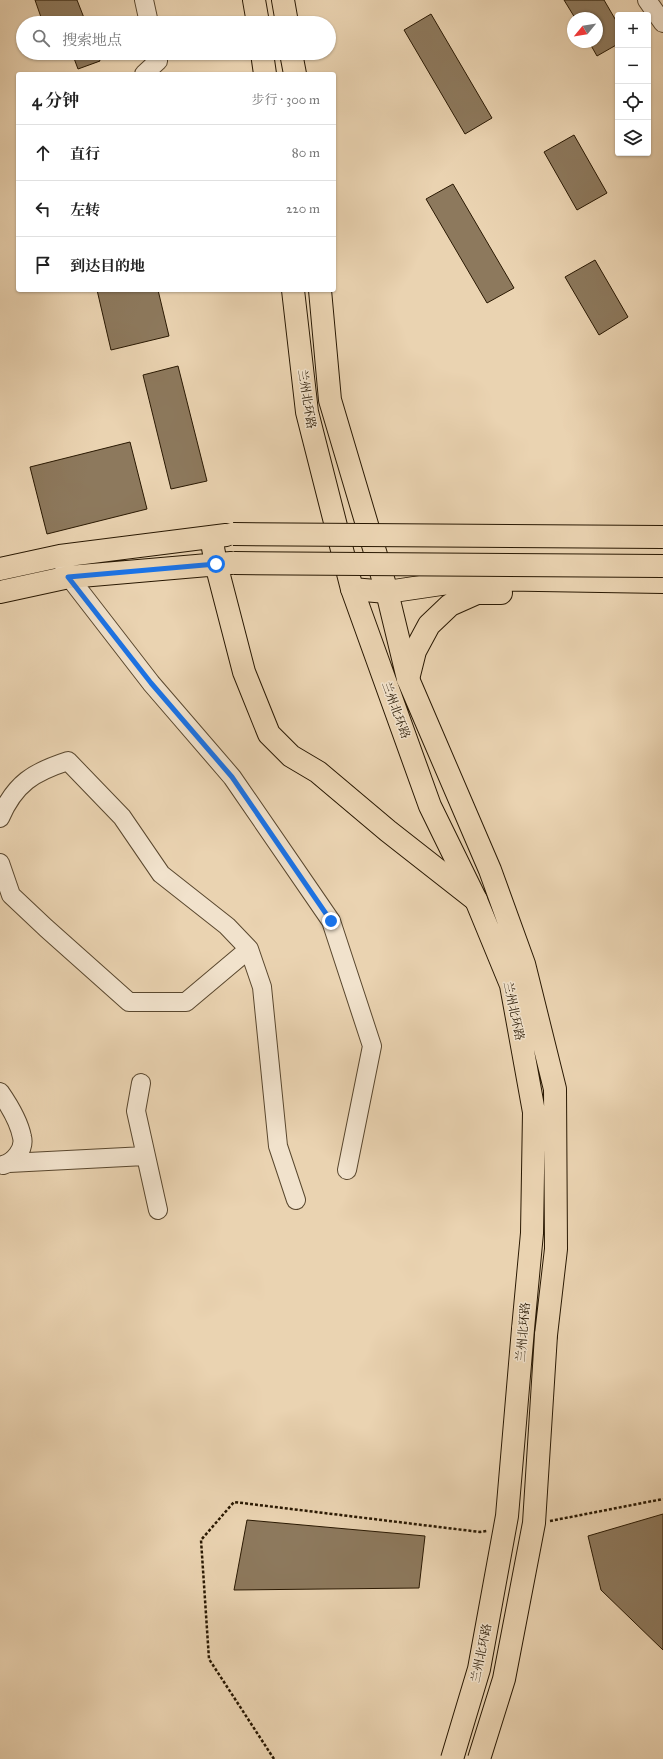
<!DOCTYPE html>
<html lang="zh">
<meta charset="utf-8">
<style>
body{margin:0;font-family:"IM FELL Great Primer","Noto Serif SC",serif;background:#f6f6f6;color:#222}
.controls{position:absolute;right:12px;top:12px;display:grid;overflow:hidden;border-radius:4px;box-shadow:0 1px 3px #0004}
.controls button{width:36px;height:36px;display:grid;place-items:center;padding:0;border:0;border-bottom:1px solid #e0e0e0;background:#fff;color:#222;font:20px sans-serif}
.compass{position:absolute;left:567px;top:12px;width:36px;height:36px;border-radius:50%;background:#fff;box-shadow:0 1px 3px #0004;rotate:240deg}
.stop{position:absolute;width:12px;height:12px;margin:-9px;border:3px solid #1a73e8;border-radius:50%;background:#fff}
.stop.end{background:#1a73e8;border-color:#fff;box-shadow:0 1px 4px #0008}
.list{margin:0;padding:0;list-style:none}
h2{display:flex;justify-content:space-between;align-items:center;height:52px;margin:0;padding:0 16px;font-size:17px}
h2 small{font-size:13px;font-weight:400;color:#767676}
.list li{display:grid;grid-template-columns:26px 1fr auto;gap:12px;align-items:center;box-sizing:border-box;height:56px;padding:0 16px;border-top:1px solid #e0e0e0}
.list b{display:block;font-size:15px;white-space:nowrap}
.list em{font-size:13px;font-style:normal;color:#767676}
.icon{flex:none;width:22px;height:22px;fill:none;stroke:currentColor;stroke-width:2;stroke-linecap:round;stroke-linejoin:round}
.map{position:relative;flex:none;width:663px;height:1759px;overflow:hidden}
.search{position:absolute;background:#fff;box-shadow:0 1px 3px #0004;left:16px;top:16px;width:320px;height:44px;display:flex;align-items:center;gap:10px;box-sizing:border-box;padding:0 14px;border-radius:22px;color:#767676;font-size:15px}
.panel{position:absolute;background:#fff;box-shadow:0 1px 3px #0004;left:16px;top:72px;width:320px;height:220px;border-radius:4px}
.map>svg:first-child{display:block}
</style>
<div class="map">
<svg width="663" height="1759" viewBox="0 0 663 1759">
<rect width="100%" height="100%" fill="#ead3b1"/>
<filter id="stains"><feTurbulence type="fractalNoise" baseFrequency=".005" numOctaves="4"/><feColorMatrix values="0 0 0 0 .2 0 0 0 0 .09 0 0 0 0 .02 0 0 0 .5 -.17"/></filter>
<radialGradient id="worn" r=".72"><stop offset=".6" stop-color="#630" stop-opacity="0"/><stop offset="1" stop-color="#630" stop-opacity=".3"/></radialGradient>
<path fill="#8d795d" stroke="#291802" d="M35,0H77L86,23H61L59,18L43,23Z
M564,0H604L618,24V44L597,56L589,42H597V18H575Z
M431,14L492,118L465,134L404,30Z
M72,53H97L100,61L78,69Z
M574,135L607,193L577,210L544,152Z
M453,184L514,288L487,303L426,199Z
M595,260L628,317L599,335L565,277Z
M97,290H158L169,336L111,350Z
M178,366L207,481L171,489L143,375Z
M130,442L147,509L47,534L30,467Z
M663,1514V1650L601,1590L588,1536Z
M247,1520L425,1536L419,1588L234,1590Z"/>
<g fill="none" stroke-linecap="round" stroke-linejoin="round">
<defs>
<path id="minor" d="M144,0L149,23
M647,0L663,23
M144,74L158,61L156,53
M64,566L69,577L151,683L232,777L331,921L372,1046L347,1170
M0,818C15,783 34,772 68,761L122,817L161,874L227,926L249,949L262,987L278,1146L296,1200
M0,863L11,895L46,928L129,1002H186L249,949
M141,1083L136,1111L158,1210
M0,1092C9,1105 19,1121 22,1137C25,1149 14,1162 3,1165
M9,1163L145,1156"/>
<path id="major" d="M211,537L216,564L244,672L269,734L291,756L318,772L388,831L476,900
M0,569L60,556L226,535
M352,589L387,592L475,579L663,582
M0,592L69,577L231,563
M408,679L415,651L429,625L450,605L477,593H501"/>
<path id="highway" d="M254,0L258,23
M283,0L287,23
M262,53L265,74
M291,53L295,74
M293,290L307,412L352,589L430,806L476,900L511,985L534,1112L532,1233L523,1329
M320,290L330,400L387,592L408,679L490,870L524,964L555,1089L556,1249L546,1335"/>
</defs>
<use href="#minor" stroke="#59472e" stroke-width="20"/>
<use href="#major" stroke="#291802" stroke-width="24"/>
<use href="#highway" stroke="#291802" stroke-width="24"/>
<path stroke="#291802" stroke-width="2.5" stroke-dasharray="3 2" stroke-linecap="butt" d="M550,1521L663,1499
M274,1759L209,1659L201,1540L234,1502L480,1532L487,1531"/>
<use href="#minor" stroke="#f1e2cc" stroke-width="18"/>
<use href="#major" stroke="#ead3b1" stroke-width="22"/>
<use href="#highway" stroke="#ead3b1" stroke-width="22"/>
<defs>
<path id="major-bridge" d="M233,534L663,537
M234,563L663,566"/>
<path id="highway-bridge" d="M452,1759L479,1669L507,1516L523,1329
M479,1759L504,1679L534,1523L546,1335"/>
</defs>
<use href="#major-bridge" stroke="#291802" stroke-width="24" stroke-linecap="butt"/>
<use href="#highway-bridge" stroke="#291802" stroke-width="24" stroke-linecap="butt"/>
<use href="#major-bridge" stroke="#ead3b1" stroke-width="22"/>
<use href="#highway-bridge" stroke="#ead3b1" stroke-width="22"/>
</g>
<g fill="none" stroke-linecap="round" stroke-linejoin="round">
<path stroke="#1a73e8" stroke-width="5" d="M216,564L68,577L151,683L232,777L331,921"/>
</g>
<g text-anchor="middle" dominant-baseline="central" stroke-width="3" stroke-linejoin="round" paint-order="stroke">
<g font-size="12" fill="#291802" stroke="#f1e2cc">
<text transform="translate(307 399) rotate(81)">兰州北环路</text>
<text transform="translate(396 710) rotate(70)">兰州北环路</text>
<text transform="translate(514 1011) rotate(78)">兰州北环路</text>
<text transform="translate(523 1332) rotate(-85)">兰州北环路</text>
<text transform="translate(481 1653) rotate(-78)">兰州北环路</text>
</g>
</g>
<rect width="100%" height="100%" filter="url(#stains)"/>
<rect width="100%" height="100%" fill="url(#worn)"/>
</svg>
<div class="controls">
<button>+</button>
<button>−</button>
<button><svg class="icon" aria-label="locate" viewBox="0 0 24 24"><circle cx="12" cy="12" r="6"/><path d="M12 2v4M12 18v4M2 12h4M18 12h4"/></svg></button>
<button><svg class="icon" aria-label="layers" viewBox="0 0 24 24"><path d="M12 4l9 5-9 5-9-5zM3 14l9 5 9-5"/></svg></button>
</div>
<svg class="compass" viewBox="-18 -18 36 36"><path d="M0-13l5 13h-10z" fill="#e53935"/><path d="M0 13l5-13h-10z" fill="#767676"/></svg>
<div class="stop" style="left:216px;top:564px"></div>
<div class="stop end" style="left:331px;top:921px"></div>
<div class="search"><svg class="icon" aria-label="search" viewBox="0 0 24 24"><circle cx="10" cy="10" r="6"/><path d="M15 15l6 6"/></svg>搜索地点</div>
<section class="panel">
<h2>4 分钟<small>步行 · 300 m</small></h2>
<ul class="list">
<li><svg class="icon" aria-label="ahead" viewBox="0 0 24 24"><path d="M12 20V5M6 11l6-6 6 6"/></svg><div><b>直行</b></div><em>80 m</em></li>
<li><svg class="icon" aria-label="left" viewBox="0 0 24 24"><path d="M17 20v-9H6M10 6l-5 5 5 5"/></svg><div><b>左转</b></div><em>220 m</em></li>
<li><svg class="icon" aria-label="arrive" viewBox="0 0 24 24"><path d="M6 21V4h12l-3 4 3 4H6"/></svg><div><b>到达目的地</b></div></li>
</ul>
</section>
</div>
